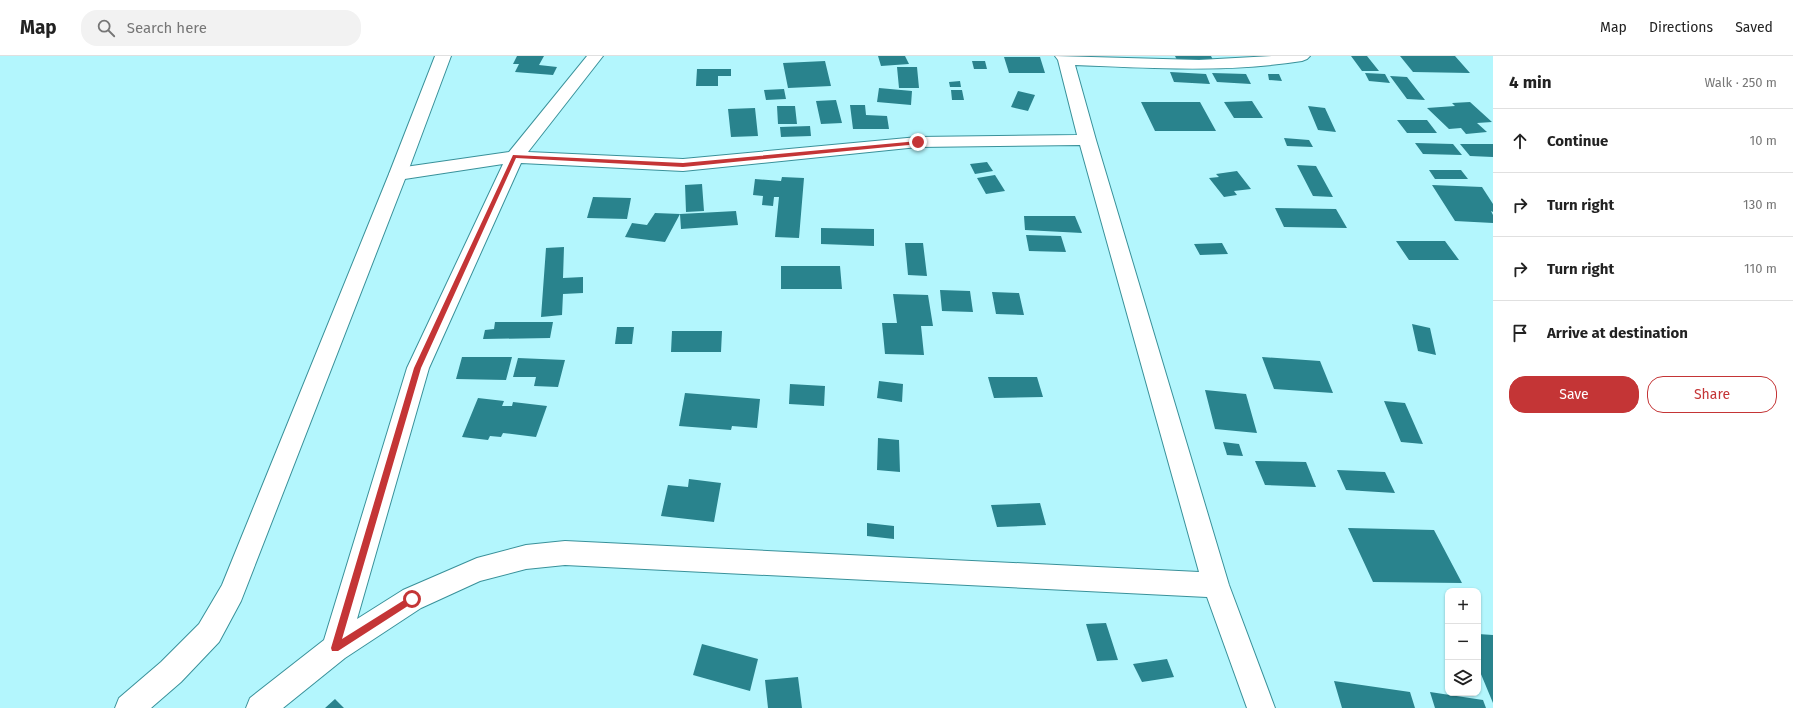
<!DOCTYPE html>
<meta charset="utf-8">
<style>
body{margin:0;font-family:"Fira Sans",sans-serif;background:#f2f2f2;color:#222}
.controls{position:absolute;right:12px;bottom:12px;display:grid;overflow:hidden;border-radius:8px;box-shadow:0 1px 3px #0004}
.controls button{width:36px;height:36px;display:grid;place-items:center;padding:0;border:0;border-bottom:1px solid #e0e0e0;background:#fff;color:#222;font:20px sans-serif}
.stop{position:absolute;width:12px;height:12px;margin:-9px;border:3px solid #c43536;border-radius:50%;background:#fff}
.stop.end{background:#c43536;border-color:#fff;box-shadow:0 1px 4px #0008}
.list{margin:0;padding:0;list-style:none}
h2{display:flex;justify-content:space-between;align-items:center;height:52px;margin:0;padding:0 16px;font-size:17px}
h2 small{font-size:13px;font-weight:400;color:#767676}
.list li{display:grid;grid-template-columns:26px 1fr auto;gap:12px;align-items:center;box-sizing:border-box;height:64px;padding:0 16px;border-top:1px solid #e0e0e0}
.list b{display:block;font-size:15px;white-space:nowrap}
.list em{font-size:13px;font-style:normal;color:#767676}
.actions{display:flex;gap:8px;padding:12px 16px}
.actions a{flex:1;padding:9px 0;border:1px solid #c43536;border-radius:16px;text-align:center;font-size:14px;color:#c43536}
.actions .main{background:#c43536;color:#fff}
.icon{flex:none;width:22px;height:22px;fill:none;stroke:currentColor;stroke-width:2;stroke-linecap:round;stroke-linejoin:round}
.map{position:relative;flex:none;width:1493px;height:652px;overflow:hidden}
header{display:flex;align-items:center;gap:24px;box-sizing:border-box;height:56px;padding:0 20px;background:#fff;border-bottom:1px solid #e0e0e0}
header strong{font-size:19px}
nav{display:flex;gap:22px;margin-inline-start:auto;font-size:14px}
.search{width:280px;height:36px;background:#f2f2f2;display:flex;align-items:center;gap:10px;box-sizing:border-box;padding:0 14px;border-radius:16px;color:#767676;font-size:15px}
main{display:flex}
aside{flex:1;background:#fff}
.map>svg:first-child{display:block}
</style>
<header>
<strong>Map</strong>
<div class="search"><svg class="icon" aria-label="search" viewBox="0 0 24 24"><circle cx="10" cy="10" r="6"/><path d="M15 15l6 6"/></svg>Search here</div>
<nav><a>Map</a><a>Directions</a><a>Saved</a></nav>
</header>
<main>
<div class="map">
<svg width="1493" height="652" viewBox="0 0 1493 652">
<rect width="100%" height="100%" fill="#b3f6fd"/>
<path fill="#29838d" d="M517,0H544L539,9L557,11L553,19L515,16L519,8H513Z
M878,0H905L909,8L881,10Z
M1175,0H1211L1213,4H1177Z
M1351,0H1367L1379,15H1362Z
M1400,0H1455L1470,17L1413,16Z
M1004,1H1040L1045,17H1009Z
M825,5L831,30L788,32L783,7Z
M972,5H985L987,13H974Z
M897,11H917L919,32H899Z
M697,13H731V20H718V30H696Z
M1170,16L1206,18L1210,28L1174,26Z
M1212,17L1246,18L1251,28L1217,26Z
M1365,17L1385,18L1390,27L1369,25Z
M1268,18H1279L1282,25L1269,24Z
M1390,20L1407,21L1425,44L1407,43Z
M960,25L961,31H950L949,26Z
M879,32L912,35L911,49L877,46Z
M784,33L786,43L766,44L764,34Z
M951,34H962L964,44H952Z
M1018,35L1035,39L1028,55L1011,51Z
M836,44L842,67L821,68L816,45Z
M1252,45L1263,62H1234L1224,46Z
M1141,46H1200L1216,75H1155Z
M1470,46L1492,66L1477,67L1487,76L1466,78L1461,72L1449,73L1427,52L1455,50L1452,47Z
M850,49H865L866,59L887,60L889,73H853Z
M777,50H795L797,68H778Z
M1308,50L1325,52L1336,76L1318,74Z
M755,52L758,80L731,81L728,53Z
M1397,64H1427L1437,77H1407Z
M810,70L811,80L781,81L780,71Z
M1284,82L1309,84L1313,91L1287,90Z
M1415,87L1453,88L1462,99L1423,98Z
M1460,88H1493V101L1470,100Z
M987,106L993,115L975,118L970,108Z
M1297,109L1316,110L1333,141L1313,140Z
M1429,114H1461L1468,123H1435Z
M1237,115L1251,133L1234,135L1237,139L1224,141L1209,122L1219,121L1216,118Z
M995,119L1005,135L986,138L977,122Z
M782,121L804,122L799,182L775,181L779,141H774L773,150L762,149L763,140L753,139L755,123L781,125Z
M702,128L704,155L686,156L685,129Z
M1432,129L1482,131L1493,148V156L1491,155L1493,159V167L1455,165Z
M593,141L631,142L627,163L587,162Z
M1275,152L1336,153L1347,172L1284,171Z
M736,155L738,169L681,173L680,158Z
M655,157L680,158L665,186L625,181L632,167L647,169Z
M1024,160H1075L1082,177L1025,174Z
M821,172L874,173V190L821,188Z
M1026,179L1061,180L1066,196L1029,195Z
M1396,185H1445L1459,204H1409Z
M905,187H923L927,220L908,219Z
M1222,187L1228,198L1200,199L1194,188Z
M564,191L563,222L583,221V237L563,238L562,259L541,261L546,192Z
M781,210H840L842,233H781Z
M940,234L970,235L973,256L942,255Z
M992,236L1019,237L1024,259L996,258Z
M893,238L928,239L933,270H921L924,299L885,298L882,267H897Z
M495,266H553L550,282L483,283L485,274L494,273Z
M1412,268L1430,272L1436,299L1418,295Z
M617,271H634L632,288H615Z
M672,275H722L721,296H671Z
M462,301H512L506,324L456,323Z
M1262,301L1320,305L1333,337L1274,333Z
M518,302L565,304L558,331L534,330L536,321H513Z
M988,321H1037L1043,341L994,342Z
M879,325L903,328L902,346L877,342Z
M790,328L825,330L824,350L789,348Z
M1205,334L1246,338L1257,377L1215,373Z
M685,337L760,343L757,372L732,370L731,374L679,370Z
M478,342L504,345L502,350H512L513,346L547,350L536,381L503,377L501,381L490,380L488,384L462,381Z
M1384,345L1405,347L1423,388L1401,386Z
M878,382L899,384L900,416L877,414Z
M1223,386L1239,388L1243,400L1227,399Z
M1255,405L1306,406L1316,431L1265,429Z
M1337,414L1385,416L1395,437L1346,434Z
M689,423L721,427L714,466L661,460L668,429L688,431Z
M1040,447L1046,469L997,471L991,449Z
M867,467L894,470V483L867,480Z
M1348,472L1434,474L1462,527L1373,526Z
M1106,567L1118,604L1097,605L1086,568Z
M1478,578L1493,579V647L1478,611Z
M702,588L758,603L750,635L693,619Z
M1167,603L1174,621L1142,626L1133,608Z
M798,621L802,652H768L765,624Z
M1334,625L1410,636L1415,652H1342Z
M1430,636L1483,644L1486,652H1435Z
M335,643L344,652H325Z"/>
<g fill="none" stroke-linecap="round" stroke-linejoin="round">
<defs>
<path id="minor" d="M587,0H603L528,96L683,103L918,81L1077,79L1058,4L1055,0L1199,4L1272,0H1310L1307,3L1302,5C1226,17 1152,12 1075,9L1096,84L1229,529L1275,652H1247L1207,541L565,509L526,513L480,525L421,552L345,602L283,652H246L250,642L324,584L407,312L503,108L398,124L392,122L389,118L392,114L398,112L509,96ZM1080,89L1199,516L565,485L526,489L477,502L403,534L357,563L429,312L521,107L683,115L918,91Z"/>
<path id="tertiary" d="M435,0H451L407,118L241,545L219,586L181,626L151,652H115L119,642L161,606L199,568L222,529L389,118Z"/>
</defs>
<use href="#minor" stroke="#39919a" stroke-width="2"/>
<use href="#tertiary" stroke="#39919a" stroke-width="2"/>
<use href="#minor" fill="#fff" fill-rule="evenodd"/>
<use href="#tertiary" fill="#fff" fill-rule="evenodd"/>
</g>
<path fill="#c43536" d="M918,85L919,88L683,111L516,102L421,312L342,583L409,541L412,540L415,543L414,546L338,595H332L331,592L414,312L513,99L683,107Z"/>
</svg>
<div class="controls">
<button>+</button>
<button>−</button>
<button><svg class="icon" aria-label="layers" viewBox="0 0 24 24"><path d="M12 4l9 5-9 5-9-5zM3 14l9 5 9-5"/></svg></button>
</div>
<div class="stop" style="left:412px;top:543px"></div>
<div class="stop end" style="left:918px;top:86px"></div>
</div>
<aside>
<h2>4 min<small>Walk · 250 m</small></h2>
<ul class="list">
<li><svg class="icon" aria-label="ahead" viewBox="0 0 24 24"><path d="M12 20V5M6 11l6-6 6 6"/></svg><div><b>Continue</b></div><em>10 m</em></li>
<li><svg class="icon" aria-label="right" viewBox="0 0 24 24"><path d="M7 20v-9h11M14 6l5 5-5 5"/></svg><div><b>Turn right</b></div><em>130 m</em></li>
<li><svg class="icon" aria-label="right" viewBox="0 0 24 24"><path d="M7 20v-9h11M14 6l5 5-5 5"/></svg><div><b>Turn right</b></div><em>110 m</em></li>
<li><svg class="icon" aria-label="arrive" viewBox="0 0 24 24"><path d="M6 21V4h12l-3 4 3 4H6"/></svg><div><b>Arrive at destination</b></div></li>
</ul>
<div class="actions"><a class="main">Save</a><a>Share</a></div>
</aside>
</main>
